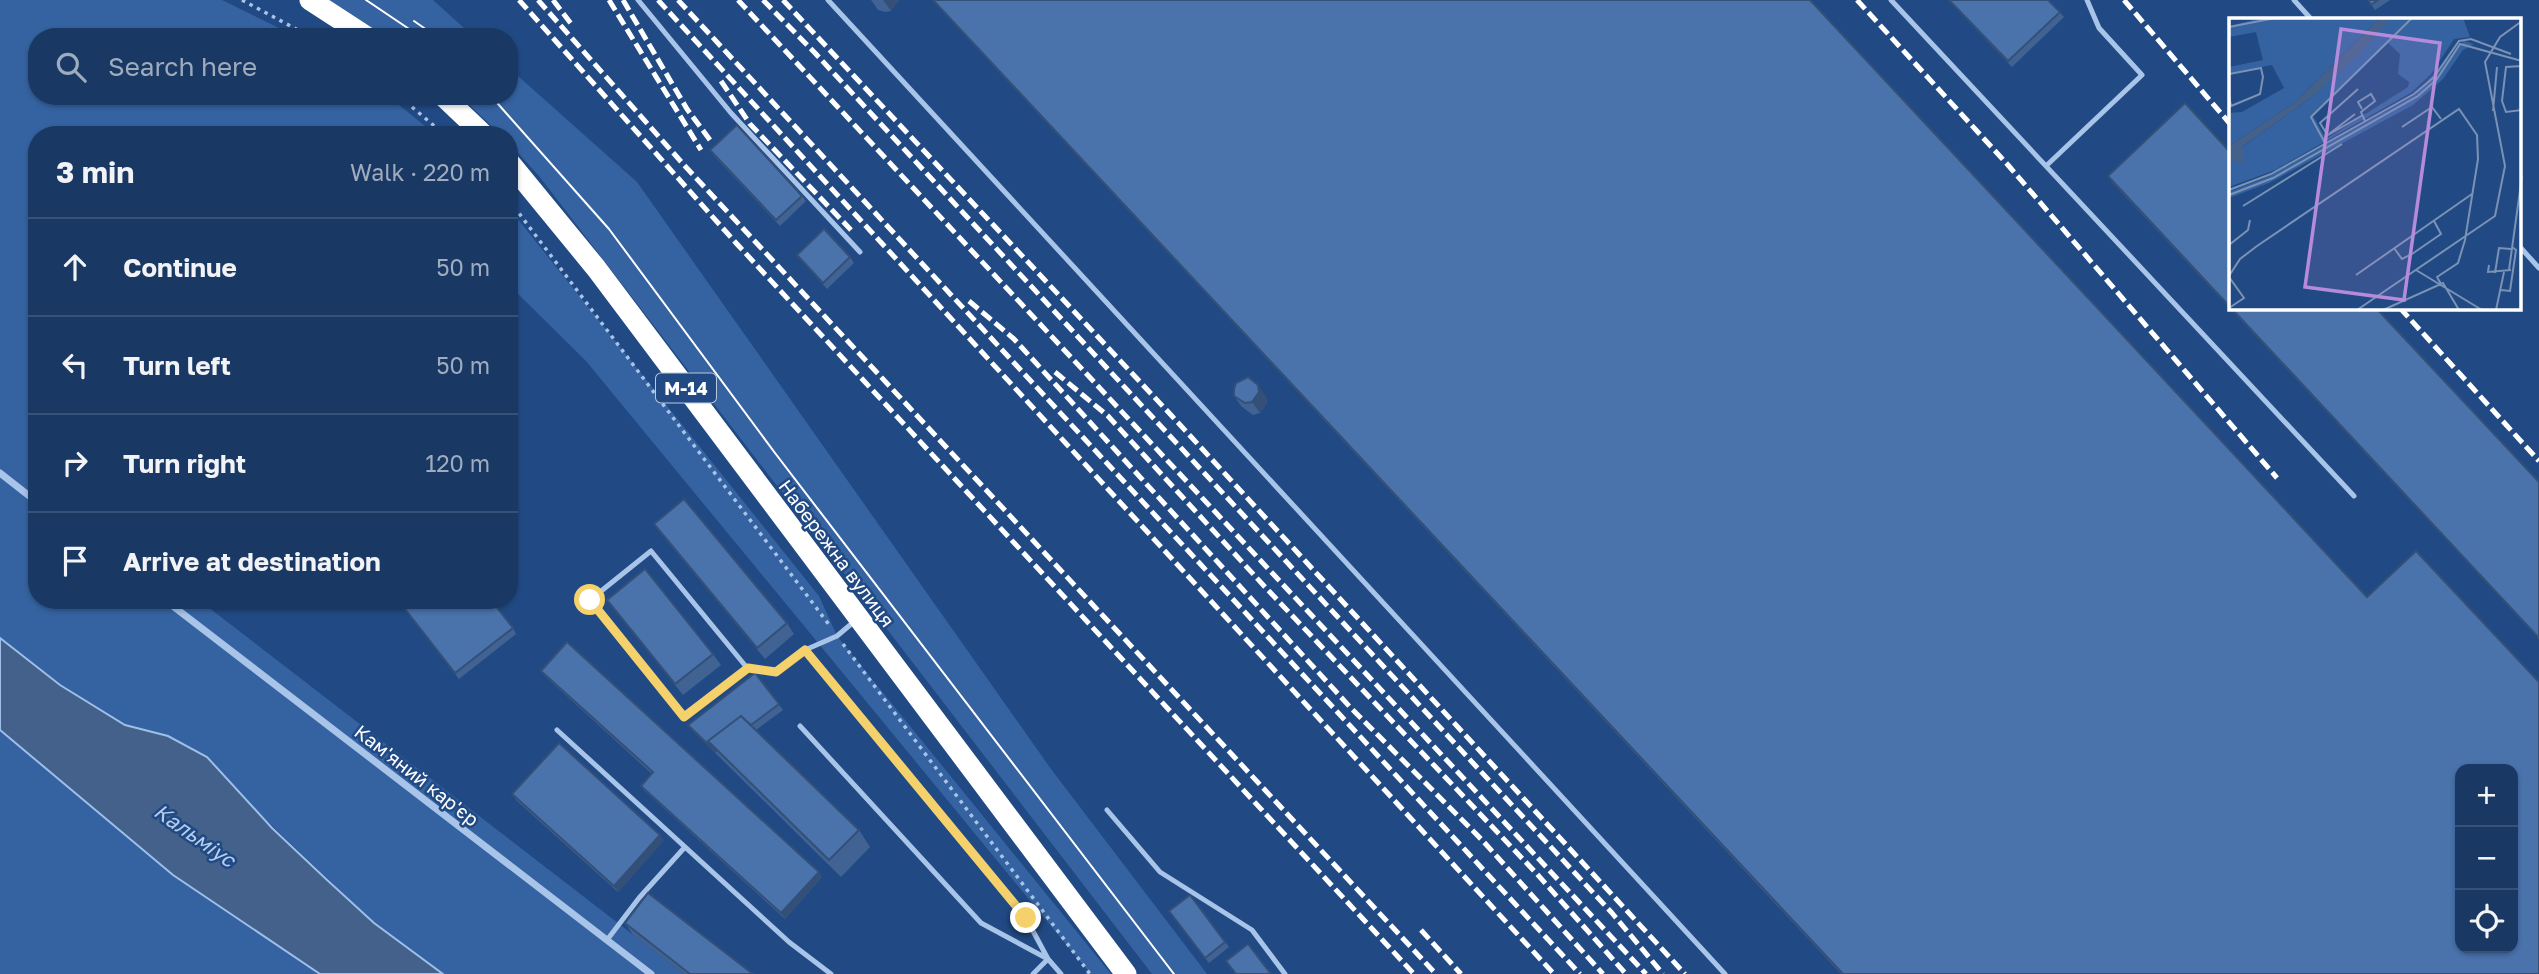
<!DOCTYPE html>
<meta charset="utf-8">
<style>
body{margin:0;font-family:"Golos Text",sans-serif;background:#26436c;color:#f1f3f6}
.controls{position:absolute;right:21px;bottom:21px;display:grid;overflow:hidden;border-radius:14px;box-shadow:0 2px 5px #0004}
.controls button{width:63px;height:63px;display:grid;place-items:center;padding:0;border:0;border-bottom:2px solid #375278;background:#193863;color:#f1f3f6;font:35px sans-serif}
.stop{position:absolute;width:21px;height:21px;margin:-16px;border:5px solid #f5d16b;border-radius:50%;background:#fff}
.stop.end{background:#f5d16b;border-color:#fff;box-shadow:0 2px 7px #0008}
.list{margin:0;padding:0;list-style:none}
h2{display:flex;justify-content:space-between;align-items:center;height:91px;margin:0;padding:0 28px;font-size:30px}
h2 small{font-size:23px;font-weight:400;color:#9facbe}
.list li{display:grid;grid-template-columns:46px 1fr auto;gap:21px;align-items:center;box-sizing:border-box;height:98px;padding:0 28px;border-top:2px solid #375278}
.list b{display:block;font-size:26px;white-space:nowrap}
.list em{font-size:23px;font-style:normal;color:#9facbe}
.icon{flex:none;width:38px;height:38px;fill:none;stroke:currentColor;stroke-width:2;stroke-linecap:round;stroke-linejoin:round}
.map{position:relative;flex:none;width:2539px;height:974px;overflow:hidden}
.search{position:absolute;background:#193863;box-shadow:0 2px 5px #0004;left:28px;top:28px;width:490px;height:77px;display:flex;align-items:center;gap:18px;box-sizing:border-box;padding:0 24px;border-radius:28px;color:#9facbe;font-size:26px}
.panel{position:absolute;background:#193863;box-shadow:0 2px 5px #0004;left:28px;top:126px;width:490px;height:483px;border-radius:28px}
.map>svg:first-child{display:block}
</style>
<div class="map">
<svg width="2539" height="974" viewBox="0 0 2539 974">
<rect width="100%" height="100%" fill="#214a84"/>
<path fill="#3563a1" d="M0,0H222L297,37H37V96H388L436,135H37V600H199L684,974H443L374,923L243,798L168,736L125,725L60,685L0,638Z
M324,0H433L474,37H383Z
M509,68L637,182L1051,769L1207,974H1152L539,176L509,143V135H501L460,96H509Z
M509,208L819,596L837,636L1111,974H1085L1088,971L586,361L509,285Z
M0,730L173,875L320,974H0Z"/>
<path fill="#43618a" stroke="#9dbfea" stroke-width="2" d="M0,638L60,685L125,725L168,736L207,757L272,828L326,879L374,923L443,974H320L173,875L0,730Z"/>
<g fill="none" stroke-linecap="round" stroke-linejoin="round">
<path stroke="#a9c4e9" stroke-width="3.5" stroke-dasharray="3.5 5" stroke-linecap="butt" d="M242,0L311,37
M399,96L445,135
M509,200L830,626
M843,644L1090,974"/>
<path stroke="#a9c4e9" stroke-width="5" d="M638,0L731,113L860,252
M828,0L1725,974
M1891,0L2354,496
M2294,0L2311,19
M2046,166L2142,75L2099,28L2087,0
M2520,247L2539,268
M805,650L1026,918L1048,959L1061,974
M748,669L684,717L590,600L651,551L748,669L776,672L805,650L837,636L856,620
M800,726L981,923L1046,958
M557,730L789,942L831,974
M1107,810L1160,872L1252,930L1285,974
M607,940L639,898L685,847
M1033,974L1048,959"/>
<path stroke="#a9c4e9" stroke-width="7" d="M0,473L37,502
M165,600L651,974"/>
<path stroke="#fff" stroke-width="21" d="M310,0L367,37
M443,96L484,135
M509,162L596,268L1126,974"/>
<path stroke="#fff" stroke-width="2" d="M366,0L421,37
M414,21L437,37
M491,96L609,229L775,453L1174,974"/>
<path stroke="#fff" stroke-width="5" stroke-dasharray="12 5" stroke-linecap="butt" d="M519,0L736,243L1414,974
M538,0L684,165L1436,974
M553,0L572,25
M609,0L701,150
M623,0L687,109L710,140
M658,0L1554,974
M678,0L1580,974
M738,0L1646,974
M763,0L815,53L1612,913L1663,974
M783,0L1171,415L1685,974
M1857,0L2008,165L2277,478
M2124,0L2231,125
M721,81L750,124L851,230
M969,301L1014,339L1350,707L1482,840L1603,974
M2400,308L2539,461
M1055,372L1108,416L1266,588L1537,874L1626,974
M1421,930L1461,974"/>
</g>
<path fill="#406394" d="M871,0H899L891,11L885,12L878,10Z
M932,0H1810L2539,974H1841Z
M1948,0H2048L2064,17L2012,67Z
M2368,0H2390L2375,10Z
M710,150L802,196L806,201L780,226L714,156Z
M2108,176L2539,482V639L2112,182Z
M797,255L850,257L854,263L827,289Z
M1234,396H1266L1267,403L1260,413L1253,415L1242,407Z
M654,524L787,623L794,634L765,659L662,535Z
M398,600L513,628L516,634L459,679Z
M607,600L713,654L721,665L683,695Z
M541,671L822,877L785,919L645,791L641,786L652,774L545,676Z
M755,673L783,710L756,730L859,830L870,847L841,877L692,730L688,725Z
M512,794L664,840L618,892L516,800Z
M1190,895L1229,947L1209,963L1169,911Z
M625,923L753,974H684L633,935Z"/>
<path fill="#345078" d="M883,0H899L891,11Z
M1258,385L1266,396L1267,403L1260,413L1252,402Z
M660,835L664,840L618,892L614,886Z
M819,872L822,877L785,919L781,913Z"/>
<path fill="#4a73ac" stroke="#345078" stroke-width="2" fill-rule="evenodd" d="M933,0H1810L2367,597L2416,551L2539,682V974H1843ZM2460,769H2513V948H2460Z
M1949,0H2048L2060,12L2008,61Z
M2368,0H2378L2371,5Z
M2185,103L2231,153V308H2376L2539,482V638L2108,176Z
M737,125L802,196L776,220L710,150Z
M824,229L850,257L823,283L797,255Z
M1248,377L1258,385L1259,392L1252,402L1245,403L1234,396V389L1236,383Z
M684,499L787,623L757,648L654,524Z
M645,569L713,654L675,684L607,600Z
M398,600H491L513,628L455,673Z
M567,642L819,872L781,913L641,786L653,772L541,671Z
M755,673L779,704L751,725L741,716L708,741L716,752L688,725Z
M741,716L859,830L829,860L708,741Z
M559,743L660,835L614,886L512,794Z
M648,893L753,974H690L625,923Z
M1190,895L1225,942L1205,958L1169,911Z
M1248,944L1271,974H1236L1226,961Z"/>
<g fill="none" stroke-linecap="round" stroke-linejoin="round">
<path stroke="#f5d16b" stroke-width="9" d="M590,600L684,717L748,668L776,672L805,650L1026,918"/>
</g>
<g text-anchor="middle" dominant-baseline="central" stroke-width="5" stroke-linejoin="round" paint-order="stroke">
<rect fill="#214a84" stroke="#bcc9da" stroke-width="2" x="656" y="373.5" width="60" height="29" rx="5"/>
<g font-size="18" font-weight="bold" fill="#fff">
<text x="686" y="388">М-14</text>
</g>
<g font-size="19" fill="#fff" stroke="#214a84">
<text transform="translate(837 553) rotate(53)">Набережна вулиця</text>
<text transform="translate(417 775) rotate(38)">Кам'яний кар'єр</text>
</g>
<g font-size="21" font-style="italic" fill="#b5cef0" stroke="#214a84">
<text transform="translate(195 835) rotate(35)">Кальміус</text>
</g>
</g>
<g transform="translate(2229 18)">
<rect width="292" height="292" fill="#214a84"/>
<path d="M33,0H151L65,85L0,128V95L13,94L55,70L43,47L0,55V49L34,42L27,14L0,19V8ZM162,0H234L241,19L225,21L202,56L183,74L46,152L0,169V142L14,144L12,130L84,78ZM159,25L171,36L169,56L180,64L179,69L97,121L84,98ZM235,23L245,26L234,32L214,61L184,87L40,165L0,180V174L39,159L186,77Z" fill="#3563a1" fill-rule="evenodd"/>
<path d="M151,0H162L131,35L84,78L13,129L15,145L0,142V128L65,85Z" fill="#43618a"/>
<path fill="none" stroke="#7a92b5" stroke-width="2" d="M0,9L46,0M293,48L277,49L273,83L277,94L293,92M0,56L32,50L34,59L31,76L2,88L0,78M133,91L129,84L142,76L146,83L132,94L136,103M264,93L268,49M173,109L203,89L212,101M100,116L126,96M99,117L134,97M99,118L91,105L129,71M96,125L82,99L183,0M0,172L42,156L185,76L205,59L230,23L242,21L282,36M0,177L44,160L189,78L208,61L231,26L293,43M14,188L113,126M0,227L19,212L21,202M165,230L173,241L183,236L212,216L205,203M260,247L259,254L282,252M187,252L253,292M280,252L293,158M266,255L270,230L282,231M127,257L243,176M0,258L11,241L28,228L230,91L248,117L249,141L236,222L229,245L208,259L212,266M0,259L15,280L0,290M272,272L281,273L287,232L283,229M128,292L266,198L276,148L256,44L271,19L293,3M154,292L214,265L230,292M267,292L275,254"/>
<path fill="#b68bdc" fill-opacity="0.15" stroke="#b68bdc" stroke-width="3.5" d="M112,11L211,25L175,282L76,269Z"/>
<rect width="292" height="292" fill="none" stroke="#fff" stroke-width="3.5"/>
</g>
</svg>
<div class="controls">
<button>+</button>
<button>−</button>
<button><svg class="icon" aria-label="locate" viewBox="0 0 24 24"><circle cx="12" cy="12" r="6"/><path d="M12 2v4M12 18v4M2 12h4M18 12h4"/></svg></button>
</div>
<div class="stop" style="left:590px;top:600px"></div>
<div class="stop end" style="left:1026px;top:918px"></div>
<div class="search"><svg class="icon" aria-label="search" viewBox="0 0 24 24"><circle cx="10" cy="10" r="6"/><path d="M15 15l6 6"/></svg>Search here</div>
<section class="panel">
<h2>3 min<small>Walk · 220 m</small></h2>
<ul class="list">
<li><svg class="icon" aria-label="ahead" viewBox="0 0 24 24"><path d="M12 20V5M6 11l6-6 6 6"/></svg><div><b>Continue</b></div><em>50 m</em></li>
<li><svg class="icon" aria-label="left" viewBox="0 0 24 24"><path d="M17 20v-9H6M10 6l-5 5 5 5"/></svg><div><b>Turn left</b></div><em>50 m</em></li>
<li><svg class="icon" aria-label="right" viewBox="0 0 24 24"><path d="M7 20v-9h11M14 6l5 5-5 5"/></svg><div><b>Turn right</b></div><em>120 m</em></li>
<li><svg class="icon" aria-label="arrive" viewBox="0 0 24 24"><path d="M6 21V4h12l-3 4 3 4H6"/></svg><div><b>Arrive at destination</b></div></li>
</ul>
</section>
</div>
